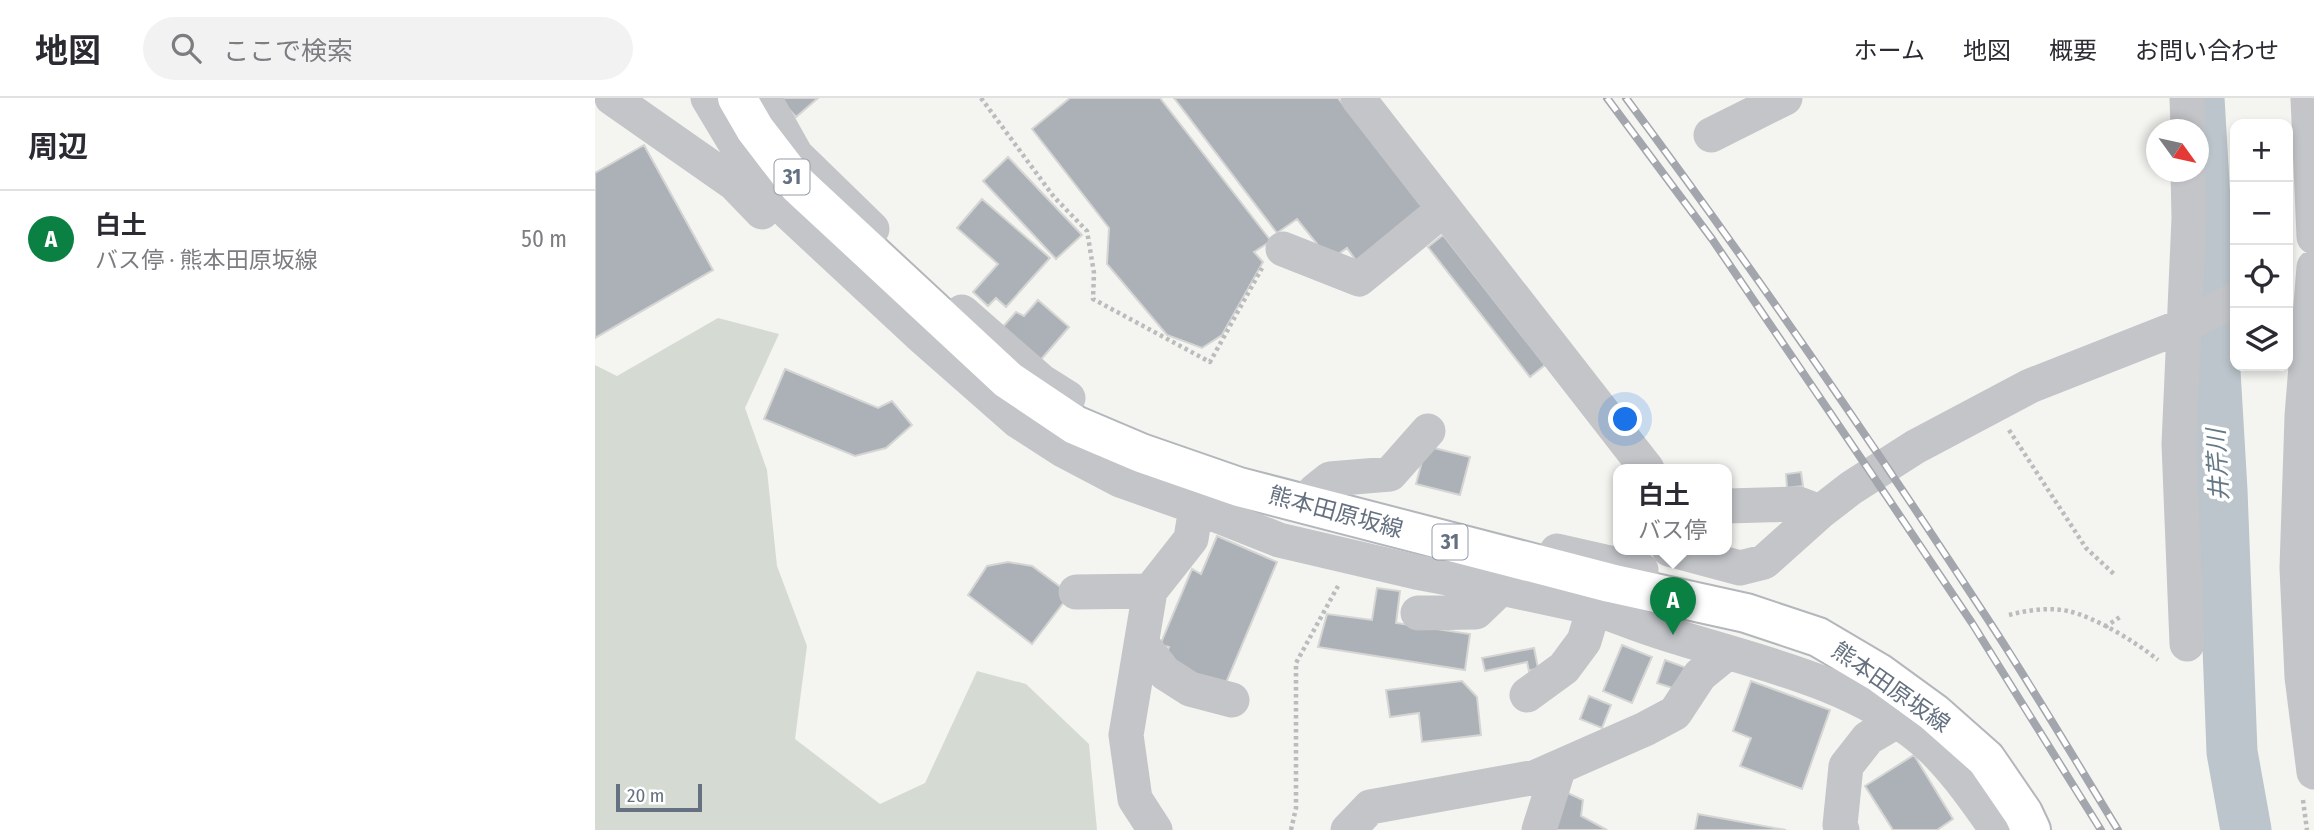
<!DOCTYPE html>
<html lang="ja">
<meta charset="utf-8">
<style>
body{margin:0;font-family:"Fira Sans Condensed","Noto Sans JP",sans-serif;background:#f2f2f3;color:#2b2b33}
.controls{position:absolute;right:21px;top:21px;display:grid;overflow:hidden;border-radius:14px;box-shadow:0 4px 10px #0003}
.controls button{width:63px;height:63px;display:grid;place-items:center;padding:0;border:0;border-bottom:2px solid #e1e1e2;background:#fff;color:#2b2b33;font:35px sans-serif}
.compass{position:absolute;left:1551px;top:21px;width:63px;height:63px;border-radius:50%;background:#fff;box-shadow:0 4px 10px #0003;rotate:123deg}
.scale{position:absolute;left:21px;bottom:18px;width:86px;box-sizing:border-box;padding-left:7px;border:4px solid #657181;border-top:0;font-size:19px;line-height:24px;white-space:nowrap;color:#657181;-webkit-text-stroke:5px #fff;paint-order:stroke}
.you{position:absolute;left:1031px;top:322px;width:24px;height:24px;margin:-18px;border:5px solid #fff;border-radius:50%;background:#1a73e8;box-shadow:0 0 0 10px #1a73e833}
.badge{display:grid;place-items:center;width:46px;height:46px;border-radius:50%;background:#0b8043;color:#fff;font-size:23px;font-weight:700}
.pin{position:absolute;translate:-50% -58px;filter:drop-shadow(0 2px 4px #0008)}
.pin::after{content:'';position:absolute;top:37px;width:24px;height:21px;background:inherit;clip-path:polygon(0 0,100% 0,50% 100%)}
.popup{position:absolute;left:1018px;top:366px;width:119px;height:91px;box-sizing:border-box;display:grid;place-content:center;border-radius:14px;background:#fff;filter:drop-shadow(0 2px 5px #0005);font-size:23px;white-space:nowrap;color:#7c7c81}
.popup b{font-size:26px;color:#2b2b33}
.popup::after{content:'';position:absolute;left:50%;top:100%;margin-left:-14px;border:14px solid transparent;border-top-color:#fff}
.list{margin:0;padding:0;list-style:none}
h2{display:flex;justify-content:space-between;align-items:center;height:91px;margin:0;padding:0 28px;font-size:30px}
h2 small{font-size:23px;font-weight:400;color:#7c7c81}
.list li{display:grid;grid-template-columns:46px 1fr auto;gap:21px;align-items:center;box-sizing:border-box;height:98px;padding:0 28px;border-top:2px solid #e1e1e2}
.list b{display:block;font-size:26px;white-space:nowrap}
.list p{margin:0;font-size:23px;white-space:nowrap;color:#7c7c81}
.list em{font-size:23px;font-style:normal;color:#7c7c81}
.icon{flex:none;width:38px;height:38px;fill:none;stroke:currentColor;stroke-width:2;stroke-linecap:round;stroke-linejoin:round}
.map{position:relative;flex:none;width:1719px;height:732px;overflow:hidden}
header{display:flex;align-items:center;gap:42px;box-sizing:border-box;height:98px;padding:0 35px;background:#fff;border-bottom:2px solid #e1e1e2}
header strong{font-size:33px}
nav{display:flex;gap:38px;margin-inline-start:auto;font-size:24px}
.search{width:490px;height:63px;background:#f2f2f3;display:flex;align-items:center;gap:18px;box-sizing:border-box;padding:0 24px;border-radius:38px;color:#7c7c81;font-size:26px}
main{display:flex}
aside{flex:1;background:#fff}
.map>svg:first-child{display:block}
</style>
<header>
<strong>地図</strong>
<div class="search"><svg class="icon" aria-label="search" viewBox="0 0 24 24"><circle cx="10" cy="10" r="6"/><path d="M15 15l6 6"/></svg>ここで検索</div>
<nav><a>ホーム</a><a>地図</a><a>概要</a><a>お問い合わせ</a></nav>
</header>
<main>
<aside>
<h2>周辺<small></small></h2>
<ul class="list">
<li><span class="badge">A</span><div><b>白土</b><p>バス停 · 熊本田原坂線</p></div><em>50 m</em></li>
</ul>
</aside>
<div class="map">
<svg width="1719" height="732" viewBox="0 0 1719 732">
<rect width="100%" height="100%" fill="#f4f5f1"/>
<path fill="#d5dbd2" d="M123,220L184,236L150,310L172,372L182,468L212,548L200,641L285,706L330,685L382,573L431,586L494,646L502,732H0V267L22,278Z"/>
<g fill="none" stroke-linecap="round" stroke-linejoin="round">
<path stroke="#bbc5cb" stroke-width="51" d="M1604,0L1627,392L1637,654L1651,732"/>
</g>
<path fill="#abb1b6" stroke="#d5d6d4" stroke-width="2" d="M184,0H223L201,19Z
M475,0H565L676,143L659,154L668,164L627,237L607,250L572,237L512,166L514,130L437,31Z
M579,0H743L831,114L764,167L752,150L735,162L702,121L682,135Z
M49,47L118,172L0,240V75Z
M413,59L487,137L461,161L388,83Z
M387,101L455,160L411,209L401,200L393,208L378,194L403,166L362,130Z
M848,137L950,267L935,279L833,149Z
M443,202L474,229L443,265L405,232L421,214L429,218Z
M190,271L283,310L297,303L317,327L291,350L260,358L169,321Z
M831,348L875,359L865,397L821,386Z
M1206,374L1208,388L1192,390L1191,376Z
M622,438L682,464L628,592L567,566L574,549L565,547L597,471L606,476Z
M413,464L437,468L475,496L437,546L373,497L392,468Z
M782,490L805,493L801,525L875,536L870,572L723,549L732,516L777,522Z
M1027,547L1057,559L1037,605L1008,593Z
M939,550L943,570L934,573L932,564L890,573L887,560Z
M1070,562L1092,570L1084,592L1062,585Z
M867,583L882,599L886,637L827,644L824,615L795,619L791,592Z
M1156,583L1235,612L1207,691L1145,668L1156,640L1138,633Z
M994,598L1016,607L1007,630L985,621Z
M1319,657L1358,721L1342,732H1298L1270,688Z
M962,690L988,702L986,718L1012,732H952Z
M1103,716L1191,732H1100Z"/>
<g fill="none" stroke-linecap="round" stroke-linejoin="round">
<defs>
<path id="primary" d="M142,0L160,31L203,87L413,282L480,327L546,355L644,389L1015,485L1151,515L1223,539L1284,575L1339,615L1391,661L1428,715L1436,732"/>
</defs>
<use href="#primary" stroke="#b3b7bb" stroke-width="42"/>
<path stroke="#babcbe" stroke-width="4.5" stroke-dasharray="3.5 3.5" stroke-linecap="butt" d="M386,0L459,99L492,133L499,175L498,201L615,264L667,170
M1414,332L1491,450L1520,477
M1414,517C1433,512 1453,509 1473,513C1500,519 1541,544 1563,562
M1510,529L1525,519
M1708,702L1712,732
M696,732L701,710V565L743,488"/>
<path stroke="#c3c5c9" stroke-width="35" d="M17,0L140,86L167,114
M113,0L158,75L195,116L324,236L423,323L468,352L525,382L601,409L684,442L821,474L906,490
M169,0L201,57L277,131
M763,0L1052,371
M1592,0L1593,32
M1713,0L1719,139
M1116,37L1190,0
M688,151L764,181L848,112
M1719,169L1707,318L1702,470L1707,579L1719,674
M367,214L446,283L473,300
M720,393L735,381L795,376L833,333
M1132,408L1204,406L1225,414
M1074,451L1145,470L1169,464L1225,414L1256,390L1320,349L1435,288L1590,227L1640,202
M962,453L1046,472L1042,491
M1020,486L999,510C1022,518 1045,528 1069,535C1156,563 1256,582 1328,642C1357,667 1380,701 1402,732
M481,494L555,493
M823,515L881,514L906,490L999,510L989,543L969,570L932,597
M547,546L570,575L595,591L637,602
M1592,546L1584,346L1594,120L1593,74
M560,732L540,701L531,637L555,493L596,441L601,409
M753,732L775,709L941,679L1050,631L1080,615L1105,577L1132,555
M944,732L964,669
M1247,732L1245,727L1251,668L1273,640L1302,623"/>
<use href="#primary" stroke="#fff" stroke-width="38"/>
<defs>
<path id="rail" d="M1012,0L1117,141L1276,375L1377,525L1506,732
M1031,0C1156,168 1275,341 1390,517C1436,587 1479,660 1523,732"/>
</defs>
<use href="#rail" stroke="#a3a7ad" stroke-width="8"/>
<use href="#rail" stroke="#fff" stroke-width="5" stroke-dasharray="16" stroke-linecap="butt"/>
</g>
<g text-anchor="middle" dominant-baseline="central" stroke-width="7" stroke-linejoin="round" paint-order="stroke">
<g fill="#fff" stroke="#939ca7" stroke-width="2">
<rect x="179.5" y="61.5" width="35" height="35" rx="5"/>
<rect x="837.5" y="426.5" width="35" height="35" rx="5"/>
</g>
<g font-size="21" font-weight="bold" fill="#657181">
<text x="197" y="79">31</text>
<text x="855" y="444">31</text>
</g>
<g font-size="23" fill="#657181" stroke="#fff">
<text transform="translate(741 414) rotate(15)">熊本田原坂線</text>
<text transform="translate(1296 589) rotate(35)">熊本田原坂線</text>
</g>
<g font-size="24" font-style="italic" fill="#657985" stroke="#fff">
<text transform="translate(1623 367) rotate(-93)">井芹川</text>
</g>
</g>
</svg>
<div class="controls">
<button>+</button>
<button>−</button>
<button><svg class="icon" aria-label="locate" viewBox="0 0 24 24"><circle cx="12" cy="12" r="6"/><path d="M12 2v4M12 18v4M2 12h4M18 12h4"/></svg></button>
<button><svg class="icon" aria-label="layers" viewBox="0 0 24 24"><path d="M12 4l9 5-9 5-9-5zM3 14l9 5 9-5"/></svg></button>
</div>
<svg class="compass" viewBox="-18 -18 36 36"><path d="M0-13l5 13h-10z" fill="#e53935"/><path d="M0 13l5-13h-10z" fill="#7c7c81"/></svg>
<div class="scale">20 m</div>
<div class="you"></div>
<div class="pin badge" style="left:1078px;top:537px">A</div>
<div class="popup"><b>白土</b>バス停</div>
</div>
</main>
